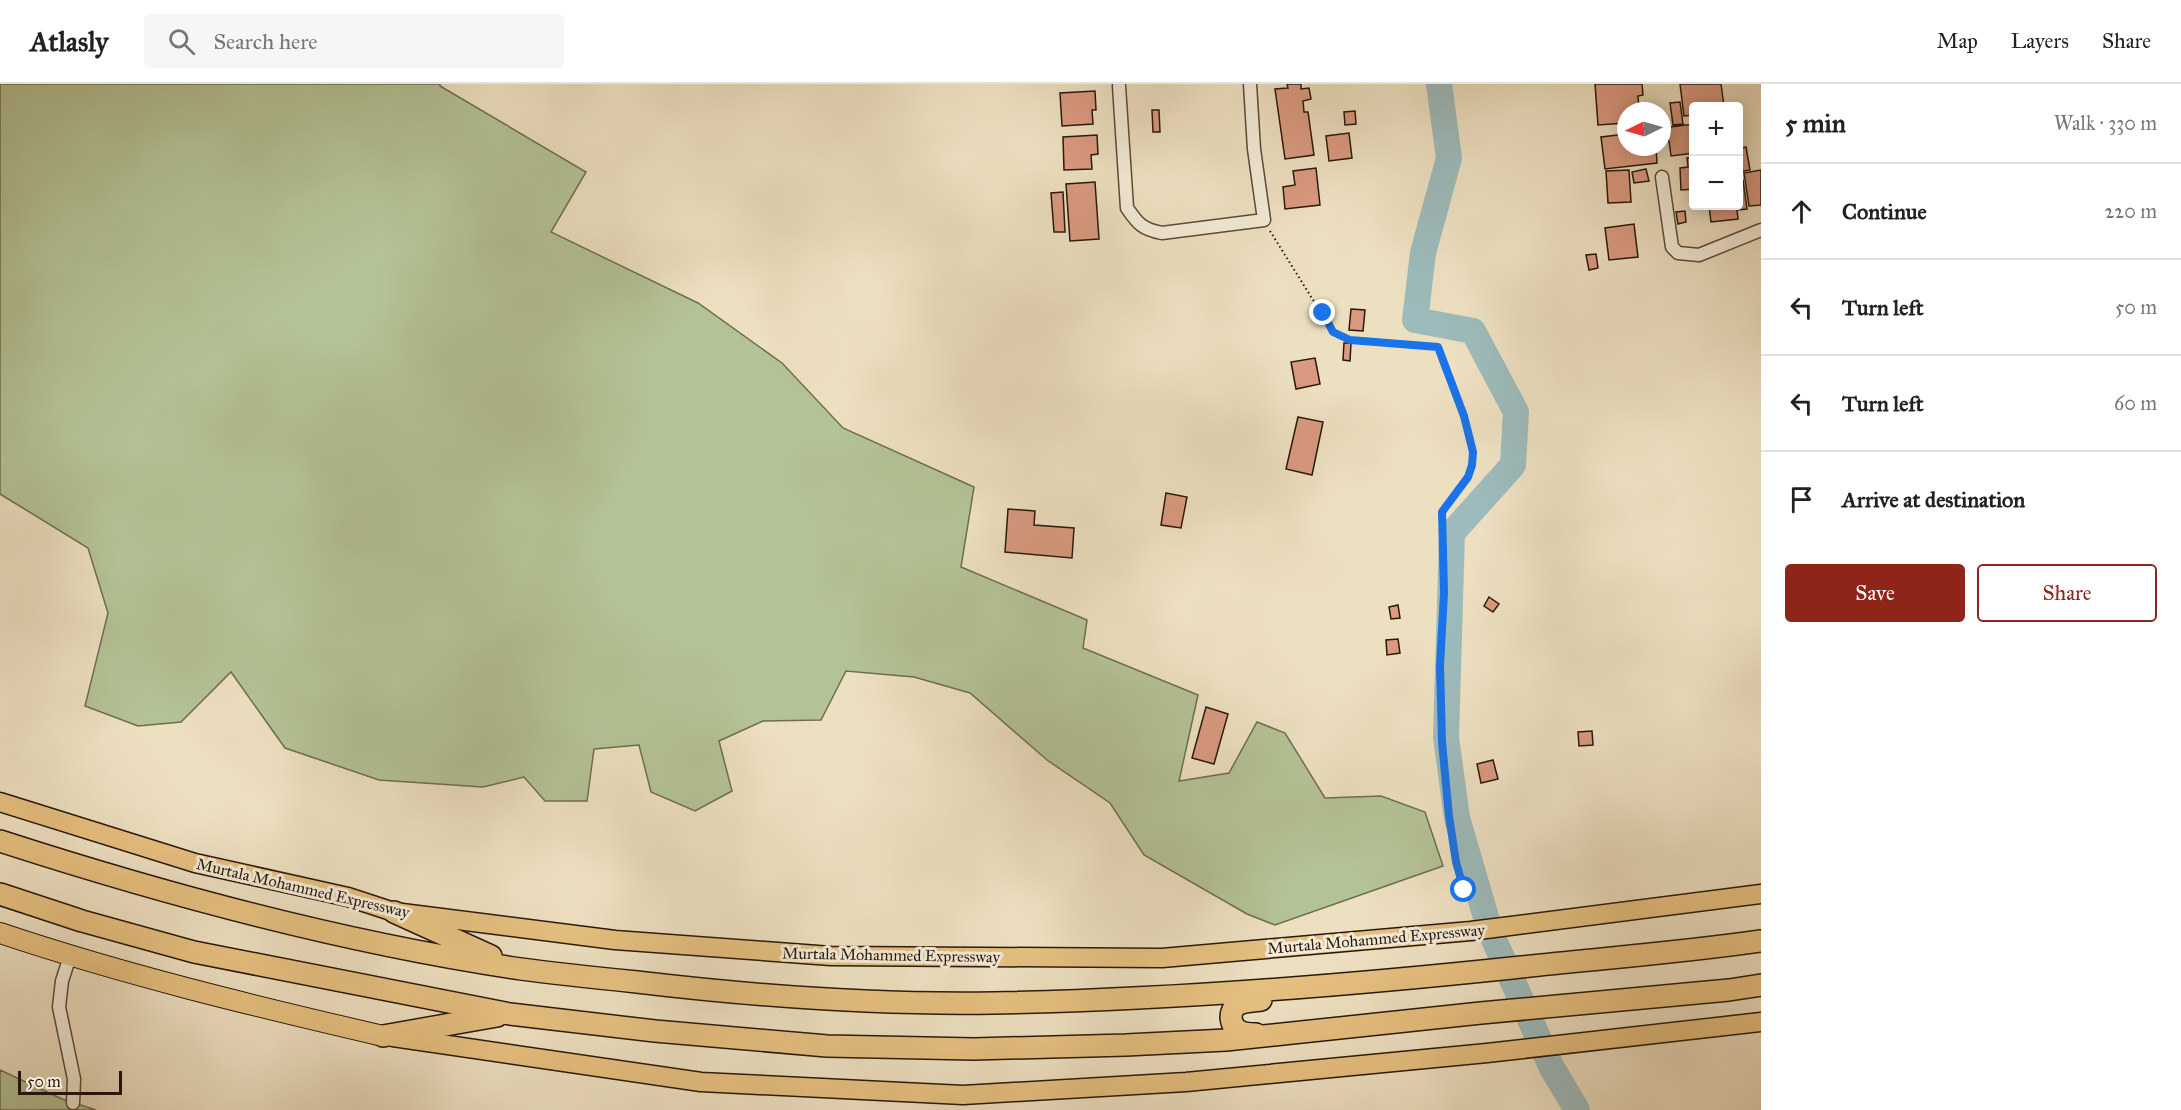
<!DOCTYPE html>
<meta charset="utf-8">
<style>
body{margin:0;font-family:"IM FELL Great Primer",serif;background:#f6f6f6;color:#222}
.controls{position:absolute;right:18px;top:18px;display:grid;overflow:hidden;border-radius:6px;box-shadow:0 3px 15px #0003}
.controls button{width:54px;height:54px;display:grid;place-items:center;padding:0;border:0;border-bottom:2px solid #e0e0e0;background:#fff;color:#222;font:30px sans-serif}
.compass{position:absolute;left:1617px;top:18px;width:54px;height:54px;border-radius:50%;background:#fff;box-shadow:0 3px 15px #0003;rotate:265deg}
.scale{position:absolute;left:18px;bottom:15px;width:104px;box-sizing:border-box;padding-left:6px;border:3px solid #29180c;border-top:0;font-size:16px;line-height:21px;white-space:nowrap;color:#29180c;-webkit-text-stroke:4px #f3ebd7;paint-order:stroke}
.stop{position:absolute;width:18px;height:18px;margin:-14px;border:4px solid #1a73e8;border-radius:50%;background:#fff}
.stop.end{background:#1a73e8;border-color:#fff;box-shadow:0 2px 6px #0008}
.list{margin:0;padding:0;list-style:none}
h2{display:flex;justify-content:space-between;align-items:center;height:78px;margin:0;padding:0 24px;font-size:26px}
h2 small{font-size:20px;font-weight:400;color:#767676}
.list li{display:grid;grid-template-columns:39px 1fr auto;gap:18px;align-items:center;box-sizing:border-box;height:96px;padding:0 24px;border-top:2px solid #e0e0e0}
.list b{display:block;font-size:22px;white-space:nowrap}
.list em{font-size:20px;font-style:normal;color:#767676}
.actions{display:flex;gap:12px;padding:18px 24px}
.actions a{flex:1;padding:14px 0;border:2px solid #8f2418;border-radius:6px;text-align:center;font-size:21px;color:#8f2418}
.actions .main{background:#8f2418;color:#fff}
.icon{flex:none;width:33px;height:33px;fill:none;stroke:currentColor;stroke-width:2;stroke-linecap:round;stroke-linejoin:round}
.map{position:relative;flex:none;width:1761px;height:1026px;overflow:hidden}
header{display:flex;align-items:center;gap:36px;box-sizing:border-box;height:84px;padding:0 30px;background:#fff;border-bottom:2px solid #e0e0e0}
header strong{font-size:28px}
nav{display:flex;gap:33px;margin-inline-start:auto;font-size:21px}
.search{width:420px;height:54px;background:#f6f6f6;display:flex;align-items:center;gap:15px;box-sizing:border-box;padding:0 21px;border-radius:6px;color:#767676;font-size:22px}
main{display:flex}
aside{flex:1;background:#fff}
.map>svg:first-child{display:block}
</style>
<header>
<strong>Atlasly</strong>
<div class="search"><svg class="icon" aria-label="search" viewBox="0 0 24 24"><circle cx="10" cy="10" r="6"/><path d="M15 15l6 6"/></svg>Search here</div>
<nav><a>Map</a><a>Layers</a><a>Share</a></nav>
</header>
<main>
<div class="map">
<svg width="1761" height="1026" viewBox="0 0 1761 1026">
<rect width="100%" height="100%" fill="#ede0c1"/>
<filter id="stains"><feTurbulence type="fractalNoise" baseFrequency=".00333" numOctaves="4"/><feColorMatrix values="0 0 0 0 .2 0 0 0 0 .09 0 0 0 0 .02 0 0 0 .5 -.17"/></filter>
<radialGradient id="worn" r=".72"><stop offset=".6" stop-color="#630" stop-opacity="0"/><stop offset="1" stop-color="#630" stop-opacity=".3"/></radialGradient>
<path fill="#b4c396" stroke="#6e6e51" stroke-width="1.5" d="M0,0H440V2L586,88L551,148L698,219L782,279L843,344L974,403L961,483L1087,536L1083,564L1198,611L1179,697L1229,689L1257,638L1285,649L1325,714L1381,712L1425,728L1443,782L1275,841L1247,830L1144,771L1110,719L1047,676L970,609L914,593L846,587L821,636L763,637L719,657L732,707L695,727L651,708L639,661L594,665L587,717H545L524,693L483,703L379,696L285,664L231,588L181,638L138,642L85,622L108,529L88,464L0,410Z
M0,986L62,1015L96,1026H0Z"/>
<g fill="none" stroke-linecap="round" stroke-linejoin="round">
<path stroke="#9dbbbc" stroke-width="26" d="M1439,0L1449,74L1423,169L1415,236L1473,247L1516,328L1513,381L1452,449L1446,653L1457,734L1490,847L1552,984L1577,1026"/>
</g>
<path fill="#da9a80" stroke="#29180c" stroke-width="1.5" d="M1287,0H1301V5L1309,4L1311,15L1303,17L1304,28H1308L1314,71L1285,75L1275,5L1288,4Z
M1595,0H1642L1643,11L1638,12L1639,27H1626V39L1598,41Z
M1680,0H1721L1724,22H1694V31L1684,32Z
M1095,7L1096,26H1092L1093,40L1062,42L1060,9Z
M1680,18L1683,40L1673,41L1670,19Z
M1152,26H1159L1160,48H1153Z
M1355,27L1356,40L1345,41L1344,28Z
M1694,40V69L1671,72L1669,57L1662,58V44Z
M1349,49L1352,74L1329,77L1326,52Z
M1626,50V63H1656L1657,79L1605,85L1601,53Z
M1097,51L1098,70L1091,71L1092,85L1064,86L1063,53Z
M1746,63L1750,86L1738,88V65Z
M1694,73V105L1681,106L1680,84L1688,83L1687,74Z
M1316,84L1320,121L1285,125L1283,103L1295,101L1293,87Z
M1646,85L1649,97L1634,99L1632,88Z
M1629,86L1631,118L1608,119L1606,87Z
M1761,86V121L1749,122L1744,89Z
M1738,96H1743L1747,125L1737,126L1738,135L1711,138L1709,122H1738Z
M1095,98L1099,155L1070,157L1066,100Z
M1063,108L1065,148H1054L1051,109Z
M1685,127L1686,138L1678,140L1676,128Z
M1634,140L1638,173L1609,176L1605,144Z
M1596,170L1598,184L1589,186L1586,171Z
M1351,225L1365,226L1363,247L1349,246Z
M1344,259H1351L1350,277L1343,276Z
M1315,274L1320,300L1296,305L1291,278Z
M1298,333L1323,338L1312,391L1286,385Z
M1166,409L1187,413L1181,444L1161,441Z
M1008,425L1035,427L1034,441L1074,444L1072,474L1005,468Z
M1489,513L1499,520L1493,528L1484,522Z
M1398,521L1400,534L1391,535L1389,523Z
M1398,555L1400,569L1387,571L1386,556Z
M1206,623L1228,630L1214,680L1192,674Z
M1592,647L1593,661L1579,662L1578,648Z
M1493,676L1498,695L1481,699L1477,680Z"/>
<g fill="none" stroke-linecap="round" stroke-linejoin="round">
<defs>
<path id="minor" d="M1119,2L1127,124C1138,140 1142,145 1162,149L1264,136L1254,65L1250,0
M1662,93L1672,163L1678,169L1699,171L1761,146
M70,872L62,897L59,923L74,995L73,1019"/>
<path id="primary" d="M0,718L195,779L348,813L394,828L615,856L831,872L1162,874L1471,847L1761,810
M393,953L701,998L963,1011L1186,998L1487,969L1761,938"/>
<path id="trunk" d="M0,849C125,891 254,922 383,952"/>
<path id="motorway" d="M0,757C170,812 344,859 521,885C559,890 598,894 637,898C755,912 875,921 994,919C1167,916 1340,902 1512,884C1595,875 1678,869 1761,857
M0,810L82,837L194,868L510,930L655,947L827,962L974,965L1126,961L1226,956L1481,929L1729,906L1761,901
M394,828L491,872
M1256,950C1244,950 1232,948 1231,933C1231,931 1232,926 1234,924C1239,917 1254,917 1261,916
M383,952L497,932"/>
</defs>
<use href="#minor" stroke="#5a4a39" stroke-width="15"/>
<use href="#primary" stroke="#29180c" stroke-width="21"/>
<use href="#trunk" stroke="#29180c" stroke-width="22"/>
<use href="#motorway" stroke="#29180c" stroke-width="24"/>
<path stroke="#29180c" stroke-width="2" stroke-dasharray="1.5 3" stroke-linecap="butt" d="M1270,147L1333,248L1350,256L1438,263L1464,332L1473,368L1472,381L1468,393L1442,428L1444,509L1440,582L1442,658L1449,732L1457,778L1464,806"/>
<use href="#minor" stroke="#f3ebd7" stroke-width="12"/>
<use href="#primary" stroke="#e6c080" stroke-width="18"/>
<use href="#trunk" stroke="#e6c080" stroke-width="20"/>
<use href="#motorway" stroke="#e6c080" stroke-width="21"/>
</g>
<g fill="none" stroke-linecap="round" stroke-linejoin="round">
<path stroke="#1a73e8" stroke-width="8" d="M1323,229L1333,248L1350,256L1438,263L1464,332L1473,368L1472,381L1468,393L1442,428L1444,509L1440,582L1442,658L1449,732L1456,778L1464,806"/>
</g>
<g text-anchor="middle" dominant-baseline="central" stroke-width="6" stroke-linejoin="round" paint-order="stroke">
<g font-size="16" fill="#29180c" stroke="#f3ebd7">
<text transform="translate(303 804) rotate(13)">Murtala Mohammed Expressway</text>
<text transform="translate(1376 855) rotate(-5)">Murtala Mohammed Expressway</text>
<text transform="translate(891 871) rotate(1)">Murtala Mohammed Expressway</text>
</g>
</g>
<rect width="100%" height="100%" filter="url(#stains)"/>
<rect width="100%" height="100%" fill="url(#worn)"/>
</svg>
<div class="controls">
<button>+</button>
<button>−</button>
</div>
<svg class="compass" viewBox="-18 -18 36 36"><path d="M0-13l5 13h-10z" fill="#e53935"/><path d="M0 13l5-13h-10z" fill="#767676"/></svg>
<div class="scale">50 m</div>
<div class="stop" style="left:1464px;top:806px"></div>
<div class="stop end" style="left:1323px;top:229px"></div>
</div>
<aside>
<h2>5 min<small>Walk · 330 m</small></h2>
<ul class="list">
<li><svg class="icon" aria-label="ahead" viewBox="0 0 24 24"><path d="M12 20V5M6 11l6-6 6 6"/></svg><div><b>Continue</b></div><em>220 m</em></li>
<li><svg class="icon" aria-label="left" viewBox="0 0 24 24"><path d="M17 20v-9H6M10 6l-5 5 5 5"/></svg><div><b>Turn left</b></div><em>50 m</em></li>
<li><svg class="icon" aria-label="left" viewBox="0 0 24 24"><path d="M17 20v-9H6M10 6l-5 5 5 5"/></svg><div><b>Turn left</b></div><em>60 m</em></li>
<li><svg class="icon" aria-label="arrive" viewBox="0 0 24 24"><path d="M6 21V4h12l-3 4 3 4H6"/></svg><div><b>Arrive at destination</b></div></li>
</ul>
<div class="actions"><a class="main">Save</a><a>Share</a></div>
</aside>
</main>
